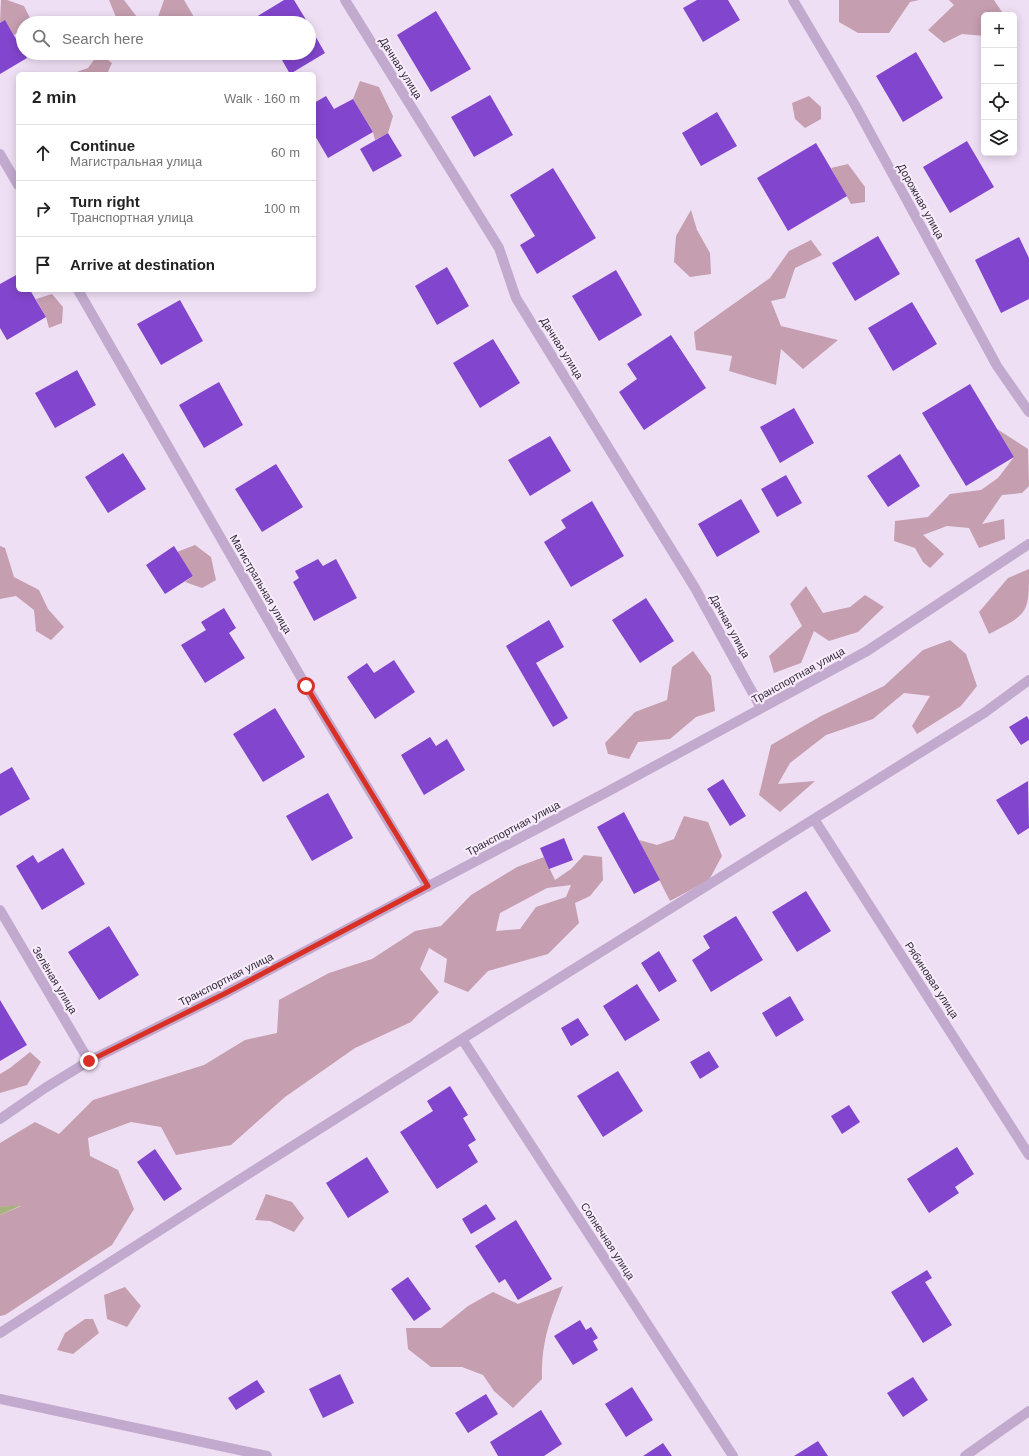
<!DOCTYPE html>
<meta charset="utf-8">
<style>
body{margin:0;font-family:Helvetica,sans-serif;background:#f2f2f2;color:#222}
.controls{position:absolute;right:12px;top:12px;display:grid;overflow:hidden;border-radius:6px;box-shadow:0 2px 10px #0003}
.controls button{width:36px;height:36px;display:grid;place-items:center;padding:0;border:0;border-bottom:1px solid #e0e0e0;background:#fff;color:#222;font:20px sans-serif}
.stop{position:absolute;width:12px;height:12px;margin:-9px;border:3px solid #d93025;border-radius:50%;background:#fff}
.stop.end{background:#d93025;border-color:#fff;box-shadow:0 1px 4px #0008}
.list{margin:0;padding:0;list-style:none}
h2{display:flex;justify-content:space-between;align-items:center;height:52px;margin:0;padding:0 16px;font-size:17px}
h2 small{font-size:13px;font-weight:400;color:#767676}
.list li{display:grid;grid-template-columns:26px 1fr auto;gap:12px;align-items:center;box-sizing:border-box;height:56px;padding:0 16px;border-top:1px solid #e0e0e0}
.list b{display:block;font-size:15px;white-space:nowrap}
.list p{margin:0;font-size:13px;white-space:nowrap;color:#767676}
.list em{font-size:13px;font-style:normal;color:#767676}
.icon{flex:none;width:22px;height:22px;fill:none;stroke:currentColor;stroke-width:2;stroke-linecap:round;stroke-linejoin:round}
.map{position:relative;flex:none;width:1029px;height:1456px;overflow:hidden}
.search{position:absolute;background:#fff;box-shadow:0 2px 10px #0003;left:16px;top:16px;width:300px;height:44px;display:flex;align-items:center;gap:10px;box-sizing:border-box;padding:0 14px;border-radius:22px;color:#767676;font-size:15px}
.panel{position:absolute;background:#fff;box-shadow:0 2px 10px #0003;left:16px;top:72px;width:300px;height:220px;border-radius:6px}
.map>svg:first-child{display:block}
</style>
<div class="map">
<svg width="1029" height="1456" viewBox="0 0 1029 1456">
<rect width="100%" height="100%" fill="#efdff4"/>
<path fill="#c59eaf" fill-rule="evenodd" d="M1,0H7L24,6L32,22L23,23V28L14,35L5,21L0,23Z
M109,0H124L140,21L138,23L118,22Z
M164,0H184L194,17L172,23L158,17Z
M839,0H919L910,2L889,33H858L839,22Z
M949,0H994L1004,15H984V36L962,34L944,43L928,30L954,5Z
M99,53L112,63L107,74H71L88,68Z
M360,81L379,87L393,116L388,133L375,140L373,132L353,99Z
M809,96L821,107V119L805,128L795,119L792,103Z
M848,164L865,187V202L851,204L831,168Z
M691,210L697,230L710,253L711,274L690,277L674,262L676,236Z
M811,240L822,255L795,268L785,298L771,301L781,326L838,340L803,369L781,349L776,385L729,371L732,356L696,350L694,332L770,278L789,251Z
M52,294L63,307L62,323L49,328L46,317L36,299Z
M997,429L1028,449L1029,486L1022,493L1002,495L982,524L1004,519L1005,539L979,548L969,528L947,526L923,535L944,554L930,568L923,562L915,548L894,541L895,521L928,517L950,494L981,490L998,478L1014,457Z
M195,545L211,557L216,580L202,588L185,582L193,576L177,552Z
M0,546L5,548L14,577L39,590L48,609L64,627L51,640L36,631L34,610L16,596L0,599Z
M1029,569C1029,614 1029,613 989,634L979,612L1008,578Z
M806,586L823,613L850,607L865,595L884,607L858,632L829,641L814,631L801,663L774,673L769,656L802,626L790,604Z
M950,640L966,654L977,686L961,706L917,734L912,726L930,696L904,693L873,719L826,735L790,763L778,784L815,781L780,812L759,795L771,745L821,716L884,686L923,650Z
M693,651L711,676L715,711L696,717L670,739L638,742L629,759L608,754L605,743L635,712L667,700L672,667Z
M684,816L708,822L722,856L709,880L670,901L639,840L657,845L674,839Z
M584,855L602,857L603,880L590,896L575,903L579,923L548,954L488,971L468,992L444,982L447,959L429,948L420,969L439,992L411,1022L355,1048L285,1097L231,1145L176,1155L161,1127L131,1122L88,1138L90,1156L118,1170L134,1209L112,1245L5,1315L0,1316V1215L21,1206L0,1207V1143L35,1122L59,1134L93,1100L204,1065L245,1040L277,1033L279,1000L329,973L372,959L415,931L441,926L471,895L517,867L544,857L555,880L571,869ZM571,885L566,897L536,907L520,929L496,931L500,913L547,888Z
M30,1052L41,1062L27,1085L0,1093V1074L10,1068Z
M266,1194L292,1202L304,1218L294,1232L270,1221L255,1220Z
M563,1286C550,1319 541,1343 542,1379L513,1408L494,1391L483,1375L462,1367H431L408,1349L406,1328H441L468,1306L493,1292L518,1304Z
M125,1287L141,1306L127,1327L107,1319L104,1295Z
M85,1319H93L99,1333L73,1354L57,1350L65,1333Z"/>
<path fill="#a6b37c" d="M22,1205L0,1215V1207Z"/>
<path fill="#8245cd" d="M284,0H294L308,23H259L256,17Z
M697,0H728L740,20L703,42L683,8Z
M436,11L471,69L431,92L397,35Z
M5,20L27,58L0,74V23Z
M309,25L325,53L290,74L278,53H309Z
M916,52L943,98L903,122L876,76Z
M490,95L513,135L474,157L451,117Z
M326,96L334,109L353,99L373,132L328,158L314,134V103Z
M717,112L737,146L701,166L682,133Z
M388,133L402,156L373,172L360,149Z
M967,141L994,187L950,213L923,167Z
M816,143L847,196L788,231L757,178Z
M553,168L596,238L537,274L520,245L535,236L510,195Z
M878,236L900,274L855,301L832,263Z
M1019,237L1029,258V299L1001,313L975,260Z
M447,267L469,306L437,325L415,286Z
M616,270L642,315L599,341L572,296Z
M18,274V290H30L46,317L7,340L0,328V284Z
M180,300L203,341L161,365L137,324Z
M912,302L937,344L893,371L868,328Z
M671,335L706,388L644,430L619,392L637,379L627,364Z
M493,339L520,383L480,408L453,363Z
M77,370L96,405L55,428L35,393Z
M219,382L243,425L204,448L179,405Z
M970,384L1014,457L966,486L922,413Z
M794,408L814,443L780,463L760,427Z
M550,436L571,471L530,496L508,460Z
M123,453L146,489L108,513L85,477Z
M900,454L920,486L888,507L867,476Z
M276,464L303,507L262,532L235,489Z
M786,475L802,503L777,517L761,489Z
M741,499L760,532L717,557L698,524Z
M592,501L624,556L571,587L544,542L566,528L561,520Z
M174,546L193,576L165,594L146,565Z
M318,559L323,566L336,559L357,598L314,621L293,582L299,578L295,571Z
M646,598L674,641L640,663L612,620Z
M224,608L236,628L229,633L245,658L205,683L181,645L206,630L201,622Z
M549,620L564,647L536,663L568,718L553,727L506,646Z
M394,660L415,692L375,719L347,677L367,663L374,673Z
M275,708L305,757L263,782L233,734Z
M1027,716L1029,720V740L1021,745L1009,727Z
M430,737L436,746L447,739L465,770L424,795L401,755Z
M12,767L30,799L0,816V774Z
M723,779L746,816L730,826L707,789Z
M1028,781L1029,828L1018,835L996,800Z
M328,793L353,838L312,861L286,816Z
M624,812L660,880L634,894L597,827Z
M564,838L573,860L549,869L540,848Z
M63,848L85,884L42,910L16,866L33,855L38,863Z
M806,891L831,931L797,952L772,912Z
M736,916L763,960L711,992L692,960L710,948L703,936Z
M109,926L139,975L99,1000L68,952Z
M659,951L677,981L659,992L641,963Z
M637,984L660,1020L625,1041L603,1006Z
M790,996L804,1020L776,1037L762,1013Z
M0,1000L27,1045L0,1061Z
M578,1018L589,1035L571,1046L561,1028Z
M709,1051L719,1067L700,1079L690,1062Z
M618,1071L643,1111L603,1137L577,1096Z
M450,1086L468,1115L463,1118L476,1140L468,1145L478,1162L437,1189L400,1132L433,1111L427,1101Z
M849,1105L860,1122L842,1134L831,1116Z
M957,1147L974,1174L955,1187L959,1193L929,1213L907,1179Z
M155,1149L182,1189L164,1201L137,1162Z
M367,1157L389,1192L348,1218L326,1183Z
M486,1204L496,1219L471,1234L462,1219Z
M516,1220L552,1279L518,1300L505,1279L499,1283L475,1246Z
M927,1270L932,1278L925,1282L952,1325L923,1343L891,1292Z
M408,1277L431,1309L414,1321L391,1289Z
M580,1320L586,1330L591,1327L598,1338L593,1341L598,1350L573,1365L554,1336Z
M340,1374L354,1403L323,1418L309,1389Z
M913,1377L928,1400L903,1417L887,1393Z
M257,1380L265,1392L236,1410L228,1398Z
M632,1387L653,1420L626,1437L605,1404Z
M486,1394L498,1414L468,1433L455,1413Z
M541,1410L562,1444L544,1456H498L490,1442Z
M818,1441L828,1456H794Z
M663,1443L672,1456H643Z"/>
<g fill="none" stroke-linecap="round" stroke-linejoin="round">
<path stroke="#c2aace" stroke-width="10" d="M345,0L499,248L516,298L695,588L761,708
M793,0L855,105L997,366L1029,412
M0,154L18,185
M78,290L306,686L428,887
M814,819L1029,1155
M0,910L89,1061
M462,1039L733,1456
M0,1119L45,1088L89,1061L224,994L605,793L867,651L1029,544
M0,1333C325,1123 655,918 984,713L1029,680
M0,1399L267,1456
M965,1456L1029,1411"/>
</g>
<g fill="none" stroke-linecap="round" stroke-linejoin="round">
<path stroke="#d93025" stroke-width="5" d="M89,1061L224,994L428,886L306,686"/>
</g>
<g text-anchor="middle" dominant-baseline="central" stroke-width="4" stroke-linejoin="round" paint-order="stroke">
<g font-size="11" fill="#332a3b" stroke="#f8ecfb">
<text transform="translate(401 68) rotate(58)">Дачная улица</text>
<text transform="translate(921 201) rotate(61)">Дорожная улица</text>
<text transform="translate(562 348) rotate(58)">Дачная улица</text>
<text transform="translate(261 584) rotate(60)">Магистральная улица</text>
<text transform="translate(730 626) rotate(61)">Дачная улица</text>
<text transform="translate(798 675) rotate(-29)">Транспортная улица</text>
<text transform="translate(513 828) rotate(-28)">Транспортная улица</text>
<text transform="translate(226 979) rotate(-27)">Транспортная улица</text>
<text transform="translate(55 980) rotate(59)">Зелёная улица</text>
<text transform="translate(932 980) rotate(57)">Рябиновая улица</text>
<text transform="translate(608 1241) rotate(57)">Солнечная улица</text>
</g>
</g>
</svg>
<div class="controls">
<button>+</button>
<button>−</button>
<button><svg class="icon" aria-label="locate" viewBox="0 0 24 24"><circle cx="12" cy="12" r="6"/><path d="M12 2v4M12 18v4M2 12h4M18 12h4"/></svg></button>
<button><svg class="icon" aria-label="layers" viewBox="0 0 24 24"><path d="M12 4l9 5-9 5-9-5zM3 14l9 5 9-5"/></svg></button>
</div>
<div class="stop" style="left:306px;top:686px"></div>
<div class="stop end" style="left:89px;top:1061px"></div>
<div class="search"><svg class="icon" aria-label="search" viewBox="0 0 24 24"><circle cx="10" cy="10" r="6"/><path d="M15 15l6 6"/></svg>Search here</div>
<section class="panel">
<h2>2 min<small>Walk · 160 m</small></h2>
<ul class="list">
<li><svg class="icon" aria-label="ahead" viewBox="0 0 24 24"><path d="M12 20V5M6 11l6-6 6 6"/></svg><div><b>Continue</b><p>Магистральная улица</p></div><em>60 m</em></li>
<li><svg class="icon" aria-label="right" viewBox="0 0 24 24"><path d="M7 20v-9h11M14 6l5 5-5 5"/></svg><div><b>Turn right</b><p>Транспортная улица</p></div><em>100 m</em></li>
<li><svg class="icon" aria-label="arrive" viewBox="0 0 24 24"><path d="M6 21V4h12l-3 4 3 4H6"/></svg><div><b>Arrive at destination</b></div></li>
</ul>
</section>
</div>
